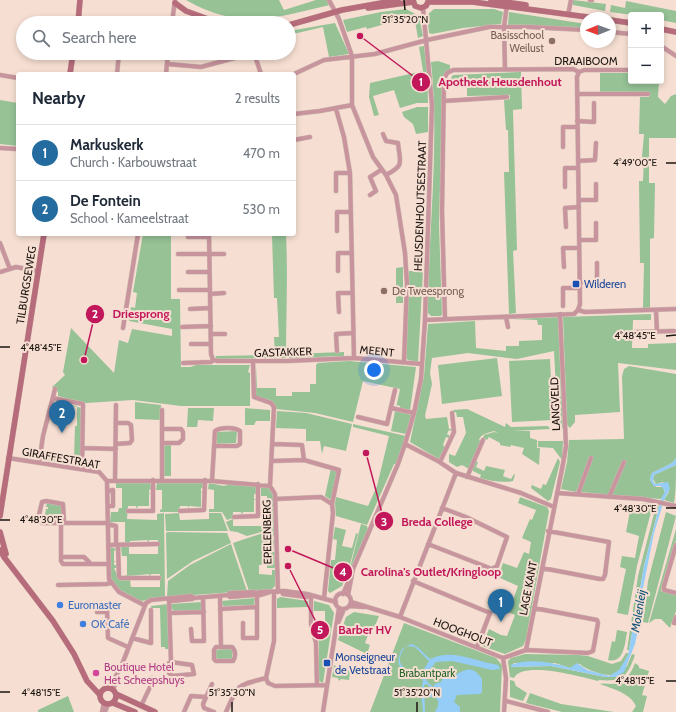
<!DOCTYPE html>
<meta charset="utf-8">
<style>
body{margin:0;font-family:Cabin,sans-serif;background:#f6f6f7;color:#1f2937}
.controls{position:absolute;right:12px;top:12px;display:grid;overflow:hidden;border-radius:4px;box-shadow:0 2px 6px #0003}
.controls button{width:36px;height:36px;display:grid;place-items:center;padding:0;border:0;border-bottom:1px solid #e0e1e3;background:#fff;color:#1f2937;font:20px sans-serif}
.compass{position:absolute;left:580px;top:12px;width:36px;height:36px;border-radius:50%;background:#fff;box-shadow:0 2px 6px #0003;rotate:269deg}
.you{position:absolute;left:374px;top:370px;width:14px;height:14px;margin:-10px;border:3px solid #fff;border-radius:50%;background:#1a73e8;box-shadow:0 0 0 6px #1a73e833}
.badge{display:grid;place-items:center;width:26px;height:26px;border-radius:50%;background:#246ca0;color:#fff;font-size:13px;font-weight:700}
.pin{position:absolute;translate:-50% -33px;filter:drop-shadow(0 1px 2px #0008)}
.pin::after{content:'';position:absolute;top:21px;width:14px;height:12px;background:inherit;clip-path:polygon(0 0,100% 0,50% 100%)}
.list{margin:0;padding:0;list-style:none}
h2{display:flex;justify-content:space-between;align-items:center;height:52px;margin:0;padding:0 16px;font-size:17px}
h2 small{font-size:13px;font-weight:400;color:#747a83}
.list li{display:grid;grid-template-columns:26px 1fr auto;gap:12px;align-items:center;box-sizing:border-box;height:56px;padding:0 16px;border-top:1px solid #e0e1e3}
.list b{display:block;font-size:15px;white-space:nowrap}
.list p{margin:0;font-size:13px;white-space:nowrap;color:#747a83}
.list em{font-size:13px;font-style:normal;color:#747a83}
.icon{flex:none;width:22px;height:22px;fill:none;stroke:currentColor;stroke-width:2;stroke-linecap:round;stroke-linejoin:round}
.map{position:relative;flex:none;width:676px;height:712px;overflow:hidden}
.search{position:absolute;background:#fff;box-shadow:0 2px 6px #0003;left:16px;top:16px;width:280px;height:44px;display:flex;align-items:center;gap:10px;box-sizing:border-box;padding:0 14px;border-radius:22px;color:#747a83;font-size:15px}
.panel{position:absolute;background:#fff;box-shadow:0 2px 6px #0003;left:16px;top:72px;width:280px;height:164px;border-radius:4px}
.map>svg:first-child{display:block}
</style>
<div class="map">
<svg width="676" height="712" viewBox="0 0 676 712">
<rect width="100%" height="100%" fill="#f6dfd2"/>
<path fill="#96c296" d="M186,0H279L284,10L316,0H327L330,5C273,18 241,31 186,0Z
M573,0L606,4L605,11L573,5Z
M626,1L676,11V23L661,20V15H633L610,12L611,5L625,8Z
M406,9L419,16L423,36L418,38L414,16L367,29L366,27L347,32L343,20L381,12Z
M434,9H494L503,12L501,24L463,28L432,34L429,33L427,15Z
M509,12L586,24V29L508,25Z
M335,23L349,54L329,57L323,27L289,35V31Z
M424,46L427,66L428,103H417L400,108L394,90L373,96L379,115L374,116L369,97L370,83L423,71L419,47Z
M438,61L450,65V69L443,75V81L439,224L442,314L441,316H431L428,313C428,230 440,145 431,62Z
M521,72L522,109L513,110L517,250L513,251L516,313L509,314L504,172H509L508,130H506L504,100L510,99V95L467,96V81H449L453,75Z
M600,73H631V81H659L658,97L665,104L671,96L676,94V138H649V183H655L654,238L650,239V308H643L644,263H640L639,181H643L644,158L642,157L644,134H639L640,97H649V92H600Z
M0,100L18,103V146L0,144Z
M417,107H428V132L416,134L413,124L404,117L402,112Z
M143,234H171V299H180L181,367H190L196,365H250L248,372L250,373V406H181L133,400L86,403L58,396V392L52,387L65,375L63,372L71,328L114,373L119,340L128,343L132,329L172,336V329L129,321L131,307L135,308L137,293L133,292Z
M286,234C288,276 286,317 286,358L217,359L215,356L275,355L274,337H279L277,298H274L272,235Z
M403,267V303H396V268Z
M409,271H423L418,362L408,360L406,358Z
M651,314V320H633L632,348H648V344L676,343V370L618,363L620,412L575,415V422L570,428L567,425L563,317Z
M558,317L563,428L558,429L554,351L517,359L468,353L432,358L430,373L432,384L425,416L426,419L447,417L449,429H452V431L449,430L447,434L450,436L449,438L446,437L443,445L445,447L439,459L410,442L424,376L428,324L475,321L476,348L506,351V346H519V341L542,340V325H538L537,320L511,319Z
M344,352V356L289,358V354Z
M497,358L502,396L442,404L438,365Z
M550,359L553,420L512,422L509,361Z
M349,361L416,367L410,411L400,409V406L397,405L396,408L400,389L363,381L353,422L315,413L276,409C276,399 264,399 255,396L256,365L257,388H276V396H292V392H310V384H316V365L318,363Z
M629,366L676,374V458L672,463L652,473L650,480L656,487H663L665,493L661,499L612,495L625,463L609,495L581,492L590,457L576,492L561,489L567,462L569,440L624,439L622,376L624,369Z
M135,402L161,405L160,420L135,419Z
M66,403L81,408V462L78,465L45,460V458L71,461L74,459L75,426H77V407L64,405Z
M188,408H214L213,421L198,420L197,427H187Z
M245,408L270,410V421H256L254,425H245Z
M467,409L505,427L506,423L511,427L548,426L550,429L513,431H530V438L537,440V448H540L539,465L522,454L524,448L511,445L510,447L500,445V443L489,437L487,440L483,438L484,435L494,432L498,433L494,431C487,433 481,434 479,440L481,441L469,469L462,465L457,467L449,462V454L455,456L466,433L463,417H457L456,412L454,413L453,410Z
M277,411L306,413V429L276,428Z
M395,411L412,415L406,434L391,431Z
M306,413L352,424L346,451L324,446L322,454L320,441H306Z
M353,424L406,436L396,464H394L367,525L336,516L335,503L336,497L368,506L377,486L389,436L353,427Z
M237,431L236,443L217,444V432Z
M538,441H563L562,460L553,448L538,447Z
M171,444V476H163L164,447L165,445Z
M558,458L560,462L551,499L548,501L531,488L534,477L532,485L541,489L543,484L546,485Z
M475,461L478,462L476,467L484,471L486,466L505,470L503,476L511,479L514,474L515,475L513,481C502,483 491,481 480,478L481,475L471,470Z
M676,465C676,477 676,493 674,503L664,500L669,492L663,482L656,484L653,479L654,475Z
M331,468L337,471L331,500L325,496Z
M150,482L152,489L149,490V493L151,494H149V506H138L137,509L136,506H128L127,519L157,520V514L164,513L165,597L141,601L120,591L111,579L110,547L117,549L114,551V561H117L114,562V565H117V568H114L119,579L130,580L131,587H160V574H151L150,577L149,574L121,577L127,575V556H122L121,547H129V554H158V540H149V543L147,540L130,541V543H118L125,542V522H110L111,512H118L119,508H122V488H116V483Z
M157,482L203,483V488H201V492H203L201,493V507L189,506V509L188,506H180L179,512H160V510L162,509V490H156Z
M209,483L224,486L230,484L257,486L256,494H254V499H257L254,500V512H243L242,515L241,512H233V518L227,520L222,512H209V509H214V490L208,489Z
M261,486L269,488L273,495L274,537L268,530L247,536L237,532L230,531L226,522L233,519V526H262V515H267V496H261Z
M520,497L547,507L549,511L526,639L523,646L505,654L482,646L489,629L501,635L507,636L515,615L487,603L491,595L512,603L518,586L498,577L503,563L517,568L524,552L529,554L531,542L522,538L530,519L532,520L536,510L518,503Z
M47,502L62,505L61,521H43L41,520V515H45L46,509H48V507H46Z
M642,503L653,504L637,566L628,615L617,613L626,569L620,567L622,556L635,558L639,536L626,532L630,511L640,512Z
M656,506H659L644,566L629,650H627L638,576Z
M666,512L676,516L648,623L643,622L648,581Z
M179,513L180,520L209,519V513H221L228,531H166L165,514Z
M361,524L367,526L368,529L349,572Z
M335,527L346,530L342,546L352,548L356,533L358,534L348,572L342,586L330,593L328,591L331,560H335L337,540L333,539Z
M676,529V540L661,591L676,595V611L670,628L661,619H655L649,623Z
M167,532L227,533L231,543L193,561L167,579L166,534Z
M266,532L274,540L273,552H275V568H267V564L259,565V574L272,575V570H275V586L271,590L249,591L233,543Z
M231,544L247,591L167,597L168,581L190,565Z
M280,597L308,601V607L277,608V599Z
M255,598L254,605H252L224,606L221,604V601Z
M314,601L329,605L334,613L323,683L319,681V643L316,631L325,630V611H314Z
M202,602L201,610L174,611L171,608V604Z
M168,604L169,649H165V647H161L160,608H151V606Z
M354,612L379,616L373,631L371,630L370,633L372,634L368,635L365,643L370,645L367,654L338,640L346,617Z
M404,623L496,658L502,665L500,712H370Z
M617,630L627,632C625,643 624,664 608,660L612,641L615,642Z
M230,648L233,650L232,659H216V650Z
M626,653H629L628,655C625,661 621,670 615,674C608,678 586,670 580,664L570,668L555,663H514L511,667L551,666L605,677H616L627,666L632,654L635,655C627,677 623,682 599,680L598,681C583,677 522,660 514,678L510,677L508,661L511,658L525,654L579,655L588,656L612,664L621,661Z
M635,663L639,666V668L649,671L642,695L647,696L643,712H632L636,706C630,693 613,689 600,684C603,683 608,684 612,684C625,683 631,674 635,663Z
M334,665L336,666V668L350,671L349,680L341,679L339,681L338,678L332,677Z
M510,680L514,681L516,686L527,693L523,701L510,697Z
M530,693L561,704L614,712H562L526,703Z
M68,696L74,712H38V710Z"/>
<path fill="#95cdf6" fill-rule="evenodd" d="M676,458V465L654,475L653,481L655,484L668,482L670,489L664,500L654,533L643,588L639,625L635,644L624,672L616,677H605L551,666L511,667V665C529,658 552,662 570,668L577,663L587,670L609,676L619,670L628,655L644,566L661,499L665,491L661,486H654C650,482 649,478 652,473L672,463Z
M411,644C420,646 423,655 431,659C451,648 477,662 498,665L500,669L492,670L452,661L436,662L428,672L426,680L433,687L435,684L441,682L447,671L449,676C460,677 469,659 482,679V692L480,694L457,695L454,702L460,707V712H435L438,706V700L434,697H430L432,689L427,684L424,685L425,712H423L421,692L423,680C413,670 390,675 402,649ZM406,646L415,647L429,661L424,669L426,672L424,676C409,673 390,666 406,646Z"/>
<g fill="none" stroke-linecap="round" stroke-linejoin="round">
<defs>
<path id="street" d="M329,0L339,19L352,56V105L373,157L386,175L396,195L405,253L407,284L404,362
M590,0H592
M568,15L571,0
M123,23L128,20L140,23
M172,23L175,0
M610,32L631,34
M661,46L676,56
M254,53L261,74
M167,64L201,67L253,53
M505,69L504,27L507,4
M117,74L119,53
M166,74L168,53
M294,74L324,60L375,54L427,40L489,27H530L586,30
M0,75L18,78
M577,94H648
M444,101L507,97
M336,109L344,137L350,173L354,358L422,364
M294,114L320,111L352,105
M577,121L594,122V103
M383,134L386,141L398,143C400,163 405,165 386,175
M294,140L310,137
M563,147V127H577
M0,148L18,149
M578,161L595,160L596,143
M565,187V168H578
M336,191V173H350
M370,195L376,191L370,177L381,170
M579,200H596V184
M566,227L565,208L579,207
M337,231V212H351
M209,234L211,354L213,360L218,361H287L354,358
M188,237H209
M579,240H596V223
M0,243L10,269
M178,254H224
M564,267L563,248H579
M338,271V253H352
M0,272L16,267L38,271
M188,272H209
M580,282H597V263
M179,290H210
M210,294L224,293
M563,306V288H580
M190,309L210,308
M578,310L580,304L577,77L579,72
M578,310L585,312L676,309
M656,310L657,332
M339,312L338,293H352
M506,317L508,327
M445,319L442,211L444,79L447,73L453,70L573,69L579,72L584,70H631
M425,320L574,314L578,310
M182,327L211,326
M123,328L138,234
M635,332L674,331
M211,334H225
M191,344H211
M337,351L336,334L353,333
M253,362L254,397L271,403L274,407L270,486
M183,363L211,362L213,360
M53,398L83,404L82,469
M391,408L414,413
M358,417L387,424L395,390
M162,443H179L183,439V432L181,429H162
M116,444L130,443L132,440L131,425L128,423H116
M405,444L438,461L456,473L521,493L554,507
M83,448L116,449
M8,458L99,472L107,481
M304,460L339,470L332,504
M272,461L304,460L302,445L273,444
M440,462L454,432L452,413
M39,463L43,436L55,389
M467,477L483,440
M162,480V410
M107,481H212L270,486L275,494L278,592
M107,481L109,579L119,592L144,605
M115,481L116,405
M212,481L215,431C221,427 234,427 240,431V444L237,446H214
M108,491L113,490V506H108
M557,493L643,499L676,506
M578,494L591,458
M609,497L624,462
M275,499L321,497L332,504L333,513L324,598
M128,511H153V480
M180,511L204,510L205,480
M234,517L258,516V484
M61,523V561L63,564H108
M64,523L63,504L46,501L42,502L38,519L42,523H108
M108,524L116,526V545
M428,544L492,569L497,566L507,537L466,517L442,508
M108,545L158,544
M118,545L119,577L121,578H159
M676,545L664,586V590L676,593
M61,557H84L91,564
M542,568L600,579H603L605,575L609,542L548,531
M413,581L490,613L477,647
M58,585L107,584L111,582
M282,592L283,594L307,597L309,596
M258,593L260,595L270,592
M335 601a8 8 0 1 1 16 0a8 8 0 1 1-16 0Z
M343,594L349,580
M228,595L230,597L254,595L259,592L284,591L307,594L336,602
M348,595L353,569L398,464L405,444L414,413L421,379L425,320L432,105L423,7
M220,596L221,647
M311,596V624L316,643L317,685
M169,599L172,601L192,599L194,598L228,595L230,593L254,592L256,593
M169,599L171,662
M351,602L400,617L503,658L506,678L504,712
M350,606L364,607
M107,608L108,638L128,647
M220,609L257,607
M97,612H107
M170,613L204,612
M400,617L456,473
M676,617L674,623H676
M243,623V638H257V593
M338,623L344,609
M191,629L192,641H204L203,597
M132,638L151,643V610
M216,647H232C236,651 236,657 233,661H216L214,659V650Z
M526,650L588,653L593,651L598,623L597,620L534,608
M503,658L526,650L563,464L566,446L560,314
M171,662L192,665L194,674L172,676L169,673V663Z
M266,678L268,683L275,686L327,685
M212,684L203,704L204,708L214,712
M109,688L121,667L146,603L151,600L191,596L194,598
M113,690L117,679
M506,701L548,712
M141,706L152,683V678
M102,712L104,703
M105,712L108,704
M184,712L191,696L206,697
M226,712C239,683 236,686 266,678L274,641V592
M323,712L339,608"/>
<path id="secondary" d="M413,0L415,6L421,8L426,6L429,0
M491,0L526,5
M428,2H473L595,18
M175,3L186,11L219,23
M368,8L413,2
M610,20L631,23
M78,23L80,0
M289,25L342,10L398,0
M661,29L676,32
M70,74L73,53
M0,516L44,234
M0,532L6,554
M0,550L4,557L53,621L74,654L87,681L100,695
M100 696a8 8 0 1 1 16 0a8 8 0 1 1-16 0Z
M116,694L155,712
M113,703L135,712"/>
</defs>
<use href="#street" stroke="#cfbbaf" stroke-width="5"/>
<use href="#secondary" stroke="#cfbbaf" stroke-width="6"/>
<use href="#street" stroke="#c8949e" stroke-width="4"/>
<use href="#secondary" stroke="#b76c7c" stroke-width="5.5"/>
</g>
<path fill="none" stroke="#1d1510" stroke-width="1.5" d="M404,0L405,10M666,163H676M666,336L676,335M0,347H10M666,508H676M0,520H10M666,681H676M0,692H10M232,702V712M417,702V712"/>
<g fill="#8d6e63" stroke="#f6dfd2" stroke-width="1.5">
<circle cx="552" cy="41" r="4"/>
<circle cx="384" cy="291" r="4"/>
</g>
<g fill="#1a4fb4" stroke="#f6dfd2" stroke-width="1.5">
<rect x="572" y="280" width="8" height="8" rx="2"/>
<rect x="323" y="659" width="8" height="8" rx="2"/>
</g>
<g fill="#3f7fe0" stroke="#f6dfd2" stroke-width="1.5">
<circle cx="60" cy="605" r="4"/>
<circle cx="83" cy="624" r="4"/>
</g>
<circle fill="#d1479c" stroke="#f6dfd2" stroke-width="1.5" cx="96" cy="673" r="4"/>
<g text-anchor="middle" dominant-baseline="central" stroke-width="4" stroke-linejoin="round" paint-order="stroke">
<g font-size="11" fill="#785e54" stroke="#f6dfd2" text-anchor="end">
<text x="544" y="35">Basisschool<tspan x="544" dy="13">Weilust</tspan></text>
<text x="392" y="291" text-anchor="start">De Tweesprong</text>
</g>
<g font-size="11" fill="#1d1510" stroke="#f6dfd2">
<text x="586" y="61">DRAAIBOOM</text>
<text transform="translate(420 206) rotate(-88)">HEUSDENHOUTSESTRAAT</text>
<text transform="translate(26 285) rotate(-81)">TILBURGSEWEG</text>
<text transform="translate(377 351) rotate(6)">MEENT</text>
<text transform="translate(283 352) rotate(-2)">GASTAKKER</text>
<text transform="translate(555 404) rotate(-92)">LANGVELD</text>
<text transform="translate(61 458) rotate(10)">GIRAFFESTRAAT</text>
<text transform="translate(267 532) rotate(-91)">EPELENBERG</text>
<text transform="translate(528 588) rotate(-79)">LAGE KANT</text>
<text transform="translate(463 632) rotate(21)">HOOGHOUT</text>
</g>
<g font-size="11" fill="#164399" stroke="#f6dfd2" text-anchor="start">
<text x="584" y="284">Wilderen</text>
<text x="335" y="657">Monseigneur<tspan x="335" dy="13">de Vetstraat</tspan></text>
</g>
<g font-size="11" fill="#366cbe" stroke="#f6dfd2" text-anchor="start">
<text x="68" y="605">Euromaster</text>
<text x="91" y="624">OK Café</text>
</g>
<g font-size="11" fill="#b23c85" stroke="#f6dfd2" text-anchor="start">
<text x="104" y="667">Boutique Hotel<tspan x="104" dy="13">Het Scheepshuys</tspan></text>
</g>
<g font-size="11" fill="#25652a" stroke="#f6dfd2">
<text x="427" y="673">Brabantpark</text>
</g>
<g font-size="12" font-style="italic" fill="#105379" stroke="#f6dfd2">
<text transform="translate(638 611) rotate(-81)">Molenleij</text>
</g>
</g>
<g font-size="10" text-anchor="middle" fill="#1d1510" stroke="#f6dfd2" stroke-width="4" stroke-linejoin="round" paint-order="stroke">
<text x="405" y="23">51°35'20"N</text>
<text x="635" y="166">4°49'00"E</text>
<text x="635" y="339">4°48'45"E</text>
<text x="41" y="351">4°48'45"E</text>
<text x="635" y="512">4°48'30"E</text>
<text x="41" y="523">4°48'30"E</text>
<text x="635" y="684">4°48'15"E</text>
<text x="232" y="696">51°35'30"N</text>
<text x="417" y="696">51°35'20"N</text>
<text x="41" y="696">4°48'15"E</text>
</g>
<path fill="none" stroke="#c2185b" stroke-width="1.5" d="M360 36L421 82M84 360L95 314M366 453L384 521M288 549L343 572M288 566L320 630"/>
<g fill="#c2185b" stroke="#f6dfd2" stroke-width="1.5">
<circle cx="360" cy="36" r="4"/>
<circle cx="84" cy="360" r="4"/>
<circle cx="366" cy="453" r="4"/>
<circle cx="288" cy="549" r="4"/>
<circle cx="288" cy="566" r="4"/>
<circle cx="421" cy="82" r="10"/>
<circle cx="95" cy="314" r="10"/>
<circle cx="384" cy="521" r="10"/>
<circle cx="343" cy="572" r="10"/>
<circle cx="320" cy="630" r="10"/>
</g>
<g font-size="12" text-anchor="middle" font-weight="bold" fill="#fff">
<text x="421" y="86">1</text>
<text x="95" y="318">2</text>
<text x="384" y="526">3</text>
<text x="343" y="576">4</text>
<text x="320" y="634">5</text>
</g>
<g font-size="12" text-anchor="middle" font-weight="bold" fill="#c2185b" stroke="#f6dfd2" stroke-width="4" stroke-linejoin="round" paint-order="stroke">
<text x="500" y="86">Apotheek Heusdenhout</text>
<text x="141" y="318">Driesprong</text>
<text x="437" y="526">Breda College</text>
<text x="431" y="576">Carolina's Outlet/Kringloop</text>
<text x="365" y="634">Barber HV</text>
</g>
</svg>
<div class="controls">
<button>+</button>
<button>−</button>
</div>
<svg class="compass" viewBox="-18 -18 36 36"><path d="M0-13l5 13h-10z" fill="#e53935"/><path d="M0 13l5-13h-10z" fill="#747a83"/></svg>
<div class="you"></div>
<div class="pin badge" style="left:501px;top:622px">1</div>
<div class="pin badge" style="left:62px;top:433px">2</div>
<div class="search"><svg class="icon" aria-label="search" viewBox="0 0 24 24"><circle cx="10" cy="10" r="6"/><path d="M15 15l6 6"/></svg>Search here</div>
<section class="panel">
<h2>Nearby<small>2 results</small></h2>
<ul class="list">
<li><span class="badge">1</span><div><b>Markuskerk</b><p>Church · Karbouwstraat</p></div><em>470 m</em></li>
<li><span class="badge">2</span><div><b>De Fontein</b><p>School · Kameelstraat</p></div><em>530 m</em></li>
</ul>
</section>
</div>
